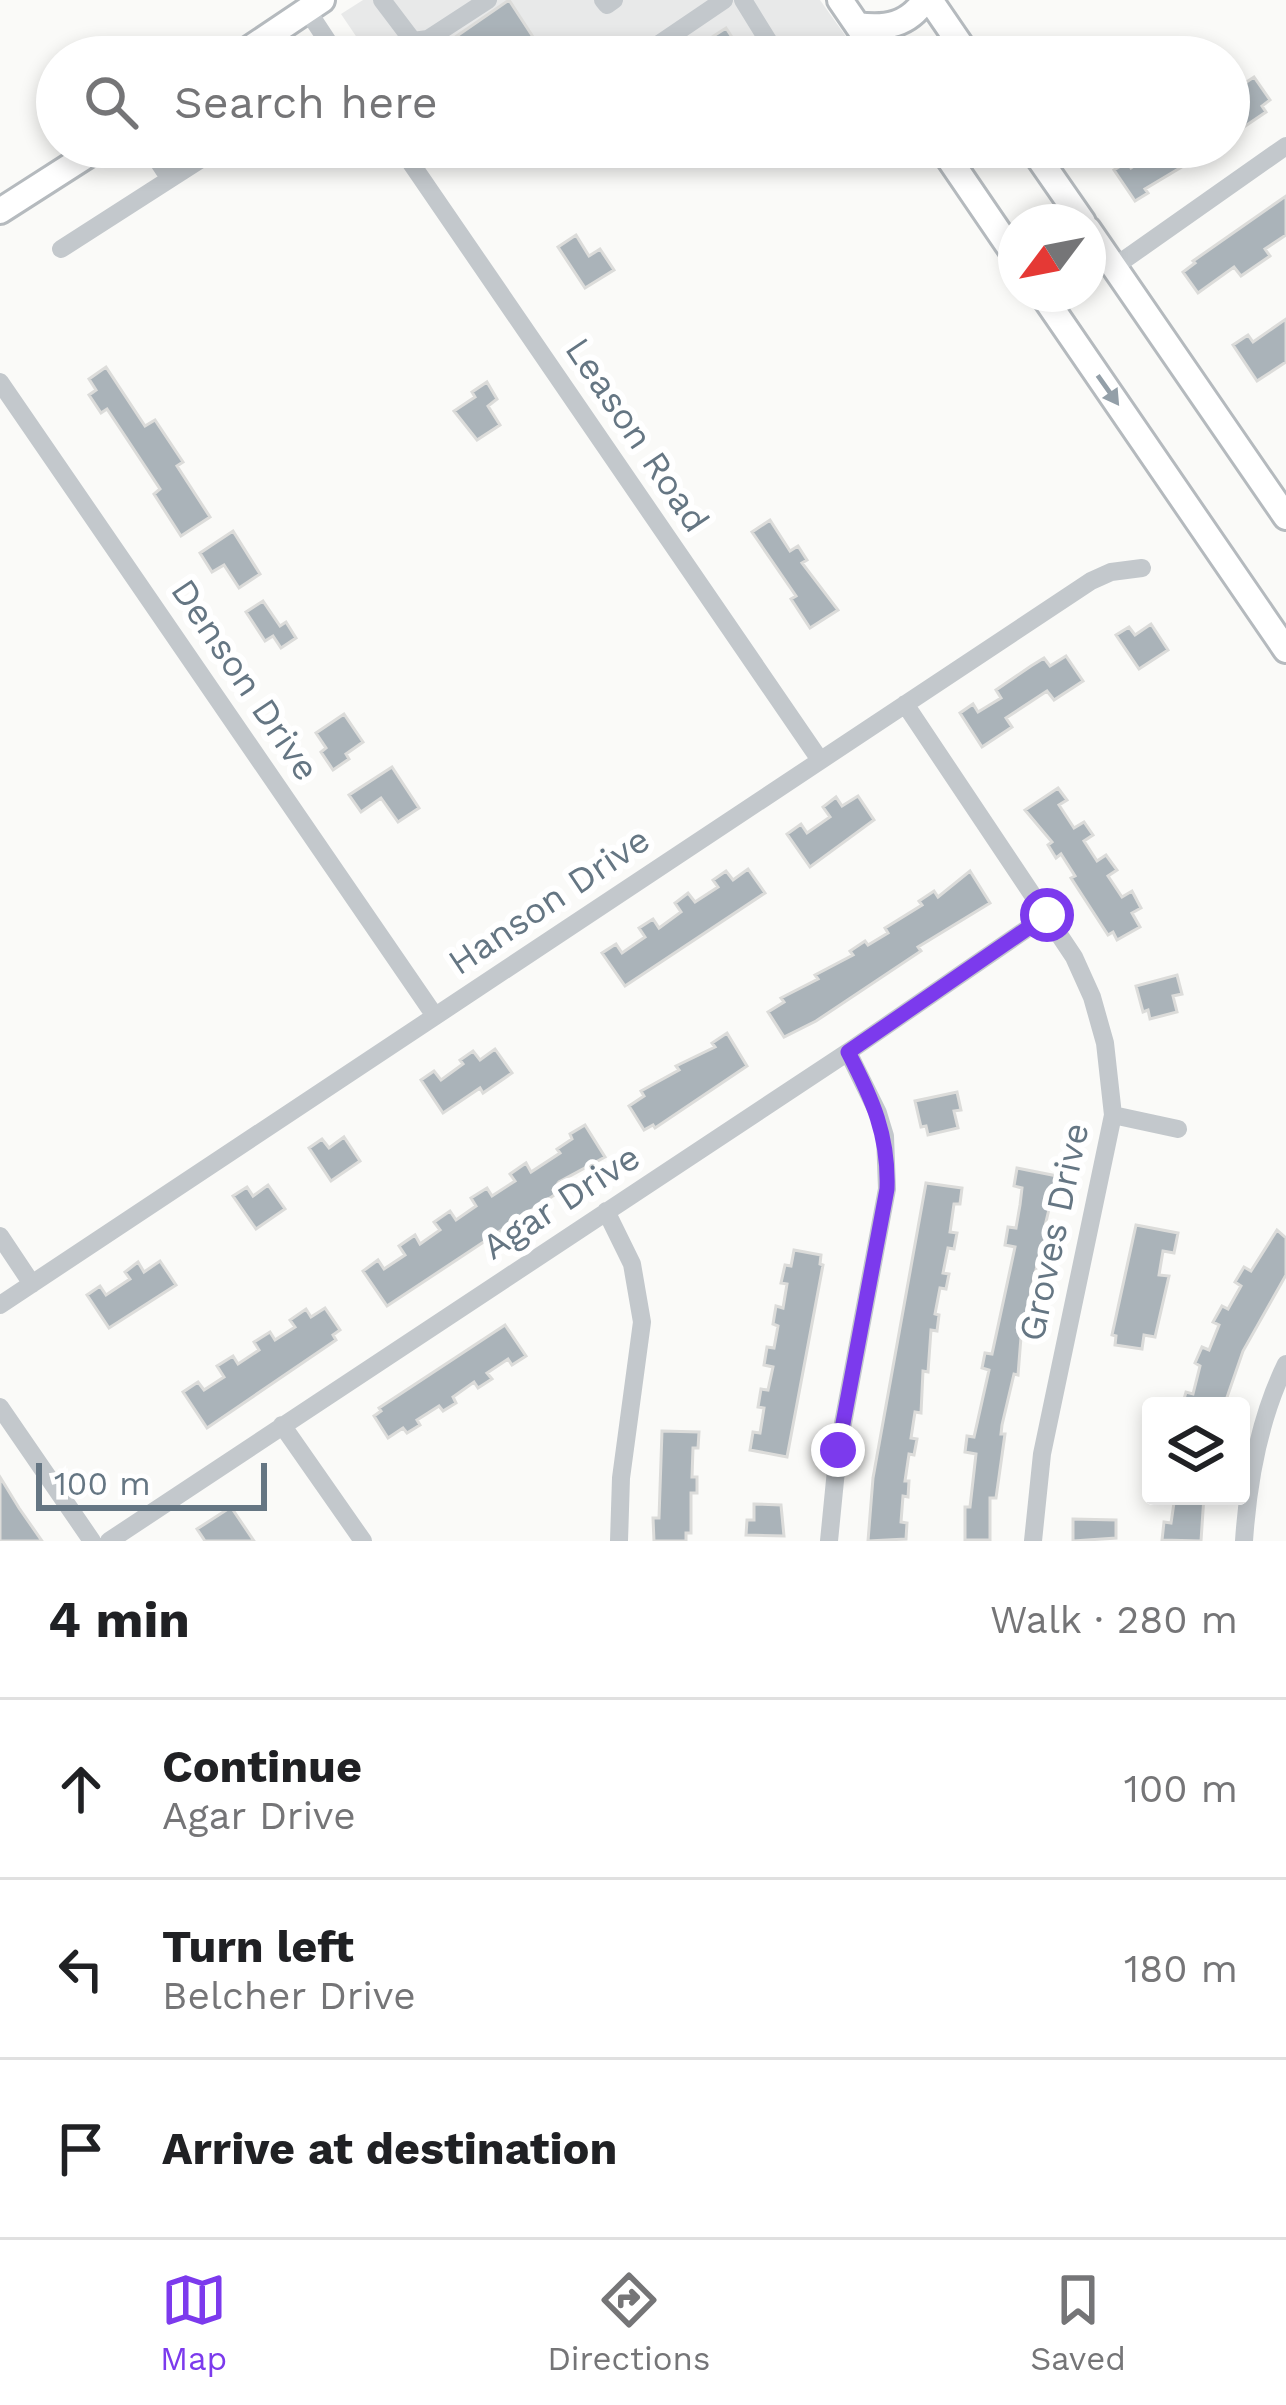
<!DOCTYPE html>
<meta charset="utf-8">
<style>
body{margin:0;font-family:"Work Sans",sans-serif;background:#f2f2f2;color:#202124}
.controls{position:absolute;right:36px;bottom:36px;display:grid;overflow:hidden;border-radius:12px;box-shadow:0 6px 18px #0003}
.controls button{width:108px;height:108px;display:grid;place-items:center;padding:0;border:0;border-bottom:3px solid #e0e0e0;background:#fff;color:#202124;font:60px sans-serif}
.compass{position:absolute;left:998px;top:204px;width:108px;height:108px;border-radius:50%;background:#fff;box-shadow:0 6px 18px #0003;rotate:238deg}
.scale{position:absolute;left:36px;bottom:30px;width:231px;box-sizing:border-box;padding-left:12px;border:6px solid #657683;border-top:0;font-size:33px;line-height:42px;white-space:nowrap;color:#657683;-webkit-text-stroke:9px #fff;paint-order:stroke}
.stop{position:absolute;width:36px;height:36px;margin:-27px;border:9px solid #7c3aed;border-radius:50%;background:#fff}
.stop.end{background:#7c3aed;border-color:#fff;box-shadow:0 3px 12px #0008}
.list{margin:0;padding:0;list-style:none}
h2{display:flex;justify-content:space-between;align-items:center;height:156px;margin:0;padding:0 48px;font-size:51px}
h2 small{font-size:39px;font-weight:400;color:#757577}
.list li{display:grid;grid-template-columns:78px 1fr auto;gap:36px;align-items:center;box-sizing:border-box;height:180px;padding:0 48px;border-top:3px solid #e0e0e0}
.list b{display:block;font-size:45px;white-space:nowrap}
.list p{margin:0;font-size:39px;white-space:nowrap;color:#757577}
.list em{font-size:39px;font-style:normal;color:#757577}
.icon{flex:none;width:66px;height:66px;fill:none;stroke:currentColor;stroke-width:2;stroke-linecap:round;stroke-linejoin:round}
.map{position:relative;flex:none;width:1286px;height:1541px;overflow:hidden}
.search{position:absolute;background:#fff;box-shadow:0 6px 18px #0003;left:36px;right:36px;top:36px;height:132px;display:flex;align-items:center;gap:30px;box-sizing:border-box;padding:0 42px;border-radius:66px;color:#757577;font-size:45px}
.sheet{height:696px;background:#fff}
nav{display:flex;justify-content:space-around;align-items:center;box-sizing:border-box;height:168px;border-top:3px solid #e0e0e0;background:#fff;font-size:33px;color:#757577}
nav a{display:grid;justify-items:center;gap:6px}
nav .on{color:#7c3aed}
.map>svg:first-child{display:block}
</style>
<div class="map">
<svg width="1286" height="1541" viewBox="0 0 1286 1541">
<rect width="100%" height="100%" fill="#fafaf8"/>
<path fill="#e8e9e9" d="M363,0H820L847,38L819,57H616L601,36L568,57H370L341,14Z"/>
<path fill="#aab3b9" stroke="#dcdcda" stroke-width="3" d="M509,0L535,40L508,57H462L451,40Z
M726,28L745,57H681Z
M1229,73L1239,87L1254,77L1270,100L1262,106L1266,112L1229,137Z
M1152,147H1215L1145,189L1148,193L1135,201L1114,170L1127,162L1131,168L1155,152Z
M1286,196V235L1265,249L1270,256L1241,276L1234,267L1198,293L1183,272L1195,263L1193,261Z
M576,235L589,256L600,249L614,270L585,288L558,247Z
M1286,319V362L1257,381L1233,345L1248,335L1253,342Z
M106,367L145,426L155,420L183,462L177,466L210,517L181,536L154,494L160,489L121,430L107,409L101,413L89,395L96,390L89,379Z
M487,382L497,399L488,406L500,425L477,440L454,411L475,397L472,392Z
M770,520L790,551L798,546L807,560L802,563L838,610L810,628L791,599L796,596L752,532Z
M233,531L260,574L239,588L224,565L212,572L200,553Z
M263,601L280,626L286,622L296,638L281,648L273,636L265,641L246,612Z
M1151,624L1168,650L1139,669L1116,635L1129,627L1135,635Z
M1066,656L1083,681L1054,700L1047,691L1006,718L1012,727L982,747L960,713L973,704L978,712L1001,698L996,690L1031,666L1044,658L1050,666Z
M344,714L363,742L346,754L349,759L333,770L321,752L326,748L316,733Z
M392,767L419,808L398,822L381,798L361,812L349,795Z
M1058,788L1067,800L1059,805L1074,828L1084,822L1093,835L1084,841L1097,861L1106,855L1117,870L1108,876L1122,897L1132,891L1141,908L1132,913L1140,927L1117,940L1113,932L1108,935L1071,878L1075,876L1061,854L1056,858L1048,845L1052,842L1025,810Z
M858,796L874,820L810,867L787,834L801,824L807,833L830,817L823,807L836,797L842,806Z
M748,869L765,893L625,986L602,953L616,944L622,953L645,937L639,928L653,919L659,928L681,912L675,903L688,893L695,902L718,887L713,880L726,871L733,880Z
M970,871L990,903L918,947L921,951L816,1021L784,1037L768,1012L784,1002L781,998L818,979L815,975L853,955L850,951L865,941L868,945L888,933L885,928L922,905L919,901L934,891L938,897Z
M1177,975L1182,994L1173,996L1177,1012L1150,1019L1148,1010L1143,1012L1136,986Z
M727,1033L747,1066L655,1128L653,1125L644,1130L629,1106L644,1096L641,1091L679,1070L676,1066L715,1047L712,1043Z
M495,1049L512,1073L483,1093L480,1088L443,1113L421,1080L434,1071L441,1080L463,1064L460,1060L473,1051L480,1060Z
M957,1092L961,1110L954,1111L958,1128L928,1135L926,1126L921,1127L915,1101Z
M585,1125L605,1157L559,1182L553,1190L556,1194L387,1306L363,1271L378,1260L384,1269L405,1255L399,1246L415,1235L420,1244L440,1230L434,1222L450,1211L456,1220L476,1206L471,1198L487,1188L492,1196L515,1181L510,1174L526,1163L531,1172L560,1153L557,1149L572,1139L570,1134Z
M344,1137L360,1161L331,1181L309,1148L322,1139L329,1148Z
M1017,1168L1057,1176L1045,1226L1049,1227L1044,1253L1040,1252L1021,1337L1018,1375L1014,1374L1002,1425L1001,1434H1005L996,1498H990V1540H965V1507H970L976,1454L965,1452L967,1436L974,1437L989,1370L982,1368L985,1353L992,1354L1015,1247L1005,1245L1008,1227L1016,1228L1020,1205L1022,1188L1014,1186Z
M926,1183L962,1188L960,1204H954L950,1232L957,1233L954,1249L948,1248L943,1273L949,1274L946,1289L940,1288L935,1314L939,1315L937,1331L931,1330L928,1372L923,1371L921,1413L915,1412L911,1438L917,1439L914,1455L909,1454L905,1481H909L908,1497L903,1496L901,1522L907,1523L906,1539L868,1541L873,1478Z
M268,1185L285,1209L256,1229L233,1196L247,1187L253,1196Z
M1136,1225L1178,1233L1174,1253L1163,1251L1159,1275L1169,1276L1155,1337L1144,1335L1142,1349L1115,1345L1116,1336L1112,1335Z
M1277,1230L1286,1238V1275L1243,1351L1224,1406H1182L1186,1392L1193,1394L1200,1366L1195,1363L1202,1347L1209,1350L1219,1325L1213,1322L1222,1306L1228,1309L1241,1286L1235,1282L1244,1267L1251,1271Z
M794,1250L821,1255L820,1264L823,1265L787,1457L750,1450L753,1432L760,1433L764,1408L758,1407L761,1389L768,1390L773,1367L764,1365L767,1347L774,1348L778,1326L773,1324L776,1306L783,1308L787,1284L781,1283L785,1265L791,1266Z
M160,1261L176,1285L109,1328L87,1295L100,1286L106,1295L130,1279L125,1272L138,1262L144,1272Z
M325,1308L340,1330L333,1335L336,1340L207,1428L183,1392L198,1382L204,1390L224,1377L217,1366L233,1356L238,1364L259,1350L254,1342L270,1332L275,1340L295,1327L290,1320L306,1309L311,1317Z
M505,1325L526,1356L512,1365L508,1359L487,1373L492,1379L478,1388L474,1382L453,1397L456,1403L443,1411L439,1406L417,1420L420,1425L407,1433L403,1428L388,1438L374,1416L381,1411L379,1408Z
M662,1431L699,1432L698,1448H693L692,1477H697V1493H691V1533H686V1541H654L653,1518H659Z
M0,1477L19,1508L42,1541H0Z
M1175,1496H1204L1201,1541L1162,1540L1164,1522L1171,1523Z
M754,1504L781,1505L784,1536L746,1535L747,1520H754Z
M231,1507L254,1541H205L197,1529Z
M1073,1519L1116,1520V1538L1073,1541Z"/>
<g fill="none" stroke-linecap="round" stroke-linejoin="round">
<defs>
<path id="major" d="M840,0L879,57
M930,0L969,57
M857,25C886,29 908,25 925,0
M237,57L322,0
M941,147L1016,257
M1031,147L1083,222
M0,211L100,147
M1088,229L1286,517
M1042,294L1286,650"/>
</defs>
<use href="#major" stroke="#b5babe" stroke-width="30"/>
<path stroke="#c3c8cc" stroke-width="18" d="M382,0L413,41L428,39L488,0
M603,0L607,5L614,0
M743,0L772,47V57
M307,10L338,57
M640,57L724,0
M149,147L164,170L175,175
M170,147L178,161L175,175
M400,147L820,760
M61,249L220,147
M1114,267L1286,146
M0,382L435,1016
M905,704L1074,957L1092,997L1105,1043L1113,1115L1042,1454L1033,1541
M1113,1115L1178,1129
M606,1211L632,1264L642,1322L621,1478L619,1541
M0,1236L32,1284
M0,1305L1091,581L1111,572L1142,568
M0,1407L92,1541
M282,1425L363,1541
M109,1541L848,1052L1047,915
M829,1541L838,1450L887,1189L885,1136L878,1113L848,1052
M1244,1541C1248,1482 1260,1417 1286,1364"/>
<use href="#major" stroke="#fff" stroke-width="24"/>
</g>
<defs><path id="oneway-solid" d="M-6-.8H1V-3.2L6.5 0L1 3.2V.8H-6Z" transform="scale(3)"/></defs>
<use fill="#939fa8" href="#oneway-solid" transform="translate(1108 390) rotate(55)"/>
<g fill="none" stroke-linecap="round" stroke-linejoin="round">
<path stroke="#7c3aed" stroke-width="15" d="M838,1450L887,1189C889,1136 872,1098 848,1052L1047,915"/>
</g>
<g text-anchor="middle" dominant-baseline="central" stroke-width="12" stroke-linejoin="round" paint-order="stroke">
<g font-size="36" fill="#657683" stroke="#fff">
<text transform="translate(637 435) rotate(56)">Leason Road</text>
<text transform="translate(245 680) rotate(56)">Denson Drive</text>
<text transform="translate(549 901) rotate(-34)">Hanson Drive</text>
<text transform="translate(561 1202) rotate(-33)">Agar Drive</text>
<text transform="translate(1054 1232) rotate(-78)">Groves Drive</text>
</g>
</g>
</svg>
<div class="controls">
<button><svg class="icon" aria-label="layers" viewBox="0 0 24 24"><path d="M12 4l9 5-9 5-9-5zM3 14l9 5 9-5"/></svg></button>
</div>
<svg class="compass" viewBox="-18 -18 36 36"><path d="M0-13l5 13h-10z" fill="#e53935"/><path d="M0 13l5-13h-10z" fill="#757577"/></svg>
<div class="scale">100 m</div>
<div class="stop" style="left:1047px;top:915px"></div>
<div class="stop end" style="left:838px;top:1450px"></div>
<div class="search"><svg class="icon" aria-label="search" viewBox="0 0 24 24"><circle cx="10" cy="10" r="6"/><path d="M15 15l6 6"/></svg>Search here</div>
</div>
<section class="sheet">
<h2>4 min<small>Walk · 280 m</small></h2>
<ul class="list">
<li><svg class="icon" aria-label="ahead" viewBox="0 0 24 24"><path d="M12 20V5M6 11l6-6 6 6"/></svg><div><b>Continue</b><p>Agar Drive</p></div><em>100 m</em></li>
<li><svg class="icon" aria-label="left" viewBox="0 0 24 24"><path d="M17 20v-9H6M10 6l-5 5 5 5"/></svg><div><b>Turn left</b><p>Belcher Drive</p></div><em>180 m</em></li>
<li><svg class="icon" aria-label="arrive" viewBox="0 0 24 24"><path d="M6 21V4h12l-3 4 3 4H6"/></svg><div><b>Arrive at destination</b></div></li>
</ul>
</section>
<nav>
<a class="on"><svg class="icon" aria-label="map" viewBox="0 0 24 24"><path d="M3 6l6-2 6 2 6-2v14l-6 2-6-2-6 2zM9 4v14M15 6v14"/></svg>Map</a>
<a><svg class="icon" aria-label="directions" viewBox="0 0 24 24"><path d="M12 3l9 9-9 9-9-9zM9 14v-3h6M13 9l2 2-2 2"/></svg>Directions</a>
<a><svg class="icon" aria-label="saved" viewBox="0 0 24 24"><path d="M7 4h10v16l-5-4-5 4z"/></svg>Saved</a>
</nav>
